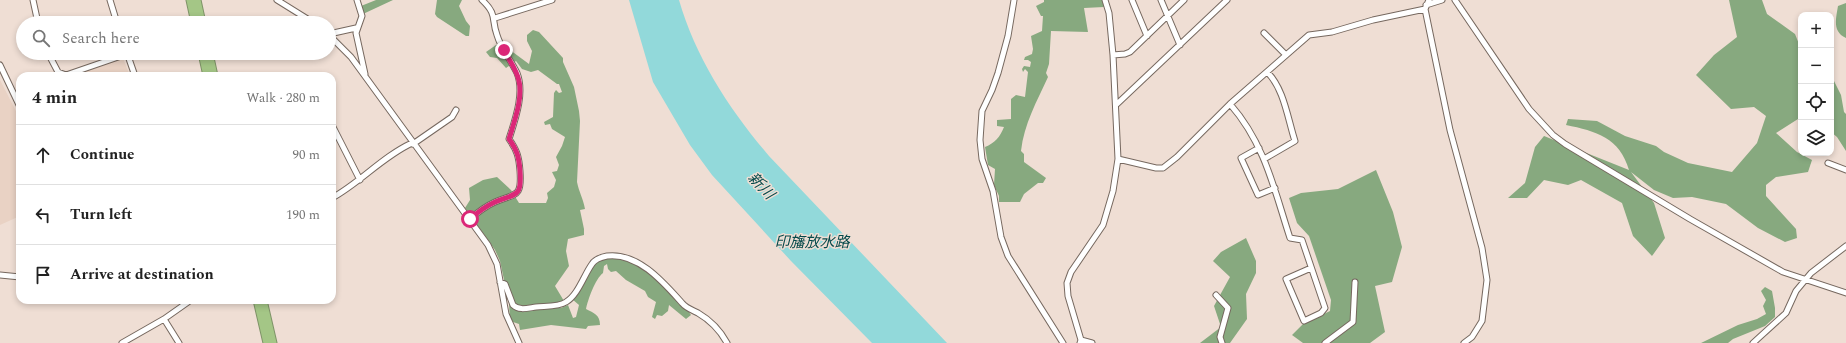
<!DOCTYPE html>
<meta charset="utf-8">
<style>
body{margin:0;font-family:Spectral,"Noto Sans JP",serif;background:#f6f6f6;color:#222}
.controls{position:absolute;right:12px;top:12px;display:grid;overflow:hidden;border-radius:8px;box-shadow:0 2px 6px #0003}
.controls button{width:36px;height:36px;display:grid;place-items:center;padding:0;border:0;border-bottom:1px solid #e0e0e0;background:#fff;color:#222;font:20px sans-serif}
.stop{position:absolute;width:12px;height:12px;margin:-9px;border:3px solid #db2777;border-radius:50%;background:#fff}
.stop.end{background:#db2777;border-color:#fff;box-shadow:0 1px 4px #0008}
.list{margin:0;padding:0;list-style:none}
h2{display:flex;justify-content:space-between;align-items:center;height:52px;margin:0;padding:0 16px;font-size:17px}
h2 small{font-size:13px;font-weight:400;color:#767676}
.list li{display:grid;grid-template-columns:26px 1fr auto;gap:12px;align-items:center;box-sizing:border-box;height:60px;padding:0 16px;border-top:1px solid #e0e0e0}
.list b{display:block;font-size:15px;white-space:nowrap}
.list em{font-size:13px;font-style:normal;color:#767676}
.icon{flex:none;width:22px;height:22px;fill:none;stroke:currentColor;stroke-width:2;stroke-linecap:round;stroke-linejoin:round}
.map{position:relative;flex:none;width:1846px;height:343px;overflow:hidden}
.search{position:absolute;background:#fff;box-shadow:0 2px 6px #0003;left:16px;top:16px;width:320px;height:44px;display:flex;align-items:center;gap:10px;box-sizing:border-box;padding:0 14px;border-radius:22px;color:#767676;font-size:15px}
.panel{position:absolute;background:#fff;box-shadow:0 2px 6px #0003;left:16px;top:72px;width:320px;height:232px;border-radius:12px}
.map>svg:first-child{display:block}
</style>
<div class="map">
<svg width="1846" height="343" viewBox="0 0 1846 343">
<rect width="100%" height="100%" fill="#efded4"/>
<path fill="#e9d2c4" d="M123,58L130,76H71Z
M0,80L20,119V216L0,225Z"/>
<path fill="#87a97f" d="M376,0H393L363,14L361,6Z
M437,0H462L459,6L466,21L470,26L469,36H466L437,17L435,14Z
M1044,0H1102L1104,7L1084,8L1088,32L1051,31L1049,64L1046,73L1048,77C1037,101 1024,124 1021,151L1024,154V162L1046,178L1043,183H1038L1024,194L1020,202H999V196L994,185L995,169L988,165L985,147C995,143 1000,137 1004,127L997,126V120L1011,119V99L1016,95L1025,97L1028,72L1025,69L1023,72L1022,69L1024,66L1030,67L1031,62L1028,60H1024L1025,57L1032,54L1033,49L1031,36L1042,31L1043,16H1041L1036,6L1044,2Z
M1729,0H1762L1767,14L1795,34L1801,49V119H1798L1776,133L1797,152L1812,160L1808,172L1776,177L1766,185V196L1796,229L1797,238L1785,242L1758,228L1726,204L1692,197L1673,198L1654,190L1631,172L1654,203L1665,238L1652,256L1633,236L1622,203L1581,180L1568,185L1544,180L1527,198H1508L1525,183L1535,147L1544,136L1629,170C1620,138 1596,131 1566,125L1568,119L1597,121L1625,136L1656,146L1664,152L1688,163L1732,172L1757,143L1766,116L1754,107L1731,109L1696,75L1714,55L1737,37Z
M1846,3V38C1832,32 1836,18 1838,6Z
M533,30L539,32L563,58V62L574,87L579,111L580,121L577,182C579,192 583,198 585,209L580,210L584,229V235L568,239L566,251L569,266L555,286L564,301L549,304L550,308H561L568,305L573,318L576,317L579,305L572,299C580,286 589,263 604,258C610,255 617,258 622,260C649,266 671,292 689,312L691,315L686,319L669,305L668,311L662,316L657,315L655,319L652,317L656,302L648,297L645,291L626,280L616,271L611,272L608,269L607,264L604,266L603,273C595,279 588,300 586,309C594,313 600,315 600,325L588,326L586,329L551,325L520,330L519,324L510,321L509,303L500,261L495,250L465,208L470,200L469,188L483,180L497,177L511,190L519,203H546L548,198L547,193L554,187L556,180L552,172L557,171L559,165L556,157L562,146L565,137L552,129L550,124L545,125L544,122L553,117L554,93L556,90L559,93L562,92L559,84H557L538,70L531,72L522,69L516,61L506,68L497,58L490,57L486,52L496,45L502,44L529,64L532,51L527,41V35Z
M1831,75L1841,95L1844,112L1846,114V151L1837,137L1831,132Z
M1376,170L1393,212L1402,247L1392,282L1375,286L1385,332L1370,343H1303L1292,335L1303,324L1330,311L1331,300L1309,236L1297,223L1289,198L1301,193L1338,189Z
M1246,238L1256,261V273L1246,294L1247,319L1230,343H1200L1221,327L1214,306L1230,277L1213,261L1221,252Z
M1765,287L1772,291L1775,308V317L1765,326L1733,339L1728,343H1701L1738,325L1757,319L1766,314L1763,306L1766,300L1761,291Z"/>
<path fill="#92d9da" d="M629,0H679C696,59 730,110 769,156L947,343H872L791,261L712,175L690,145L653,82Z"/>
<g fill="none" stroke-linecap="round" stroke-linejoin="round">
<defs>
<path id="minor" d="M33,0L38,23
M110,0L117,23
M277,0L314,23
M357,0L362,16L356,33L365,74
M1014,0L1008,36L998,73L992,90L982,111L980,140L982,159L993,191L1001,237L1008,256L1063,343
M1132,0L1147,36
M1161,0L1180,45
M1429,0L1425,9L1450,130L1482,248L1487,280L1482,321L1472,337L1464,343
M1455,0L1529,109L1553,135L1565,144L1690,219L1783,272L1846,293
M1426,5L1442,0
M495,18L552,0
M1264,33L1286,55
M329,34L356,28
M329,35L351,57L488,245L497,264L506,314L519,343
M48,53L58,72L66,75L127,54
M127,53L135,76
M1113,55L1125,54L1130,52L1184,0
M0,65L20,107
M1117,104L1227,0
M1230,104C1265,144 1274,189 1290,238L1302,240L1325,308L1321,313L1304,321L1286,279L1311,268
M332,125L360,180
M413,144L452,117L456,110
M1259,148L1241,158L1258,195L1275,188
M1118,159L1156,168H1163L1177,157L1230,104L1309,35L1332,32L1373,20L1425,9
M1264,159L1295,141C1288,120 1284,88 1267,72
M1828,163L1846,170
M332,198C361,182 382,157 412,143
M470,219C478,212 486,206 495,202C516,193 522,198 520,171C519,157 517,150 509,139C515,120 525,93 517,73C511,60 501,49 497,35C491,19 498,15 482,0
M0,275L20,277
M500,282L505,284L513,305C519,311 528,308 536,307C545,306 559,307 566,302C578,295 584,275 592,264C595,259 602,257 607,256C638,252 664,283 682,303C686,308 692,310 698,313C710,320 720,330 727,343
M1216,295L1228,308L1220,337L1222,343
M164,319L179,343
M1081,340L1092,343
M122,343L164,319L191,300
M1080,343L1081,340L1068,296L1067,283L1071,272L1103,225L1113,191L1118,159L1113,55L1109,13L1105,0
M1325,343L1353,322L1355,282
M1753,343L1786,313L1796,291L1811,273L1846,246"/>
<path id="highway" d="M190,0L195,23
M197,0L202,23
M202,53L207,76
M209,53L214,76
M257,300L267,343
M263,300L273,343"/>
</defs>
<use href="#minor" stroke="#76685f" stroke-width="7"/>
<use href="#highway" stroke="#7f9368" stroke-width="9"/>
<use href="#minor" stroke="#fff" stroke-width="5"/>
<use href="#highway" stroke="#a4c686" stroke-width="7"/>
</g>
<g fill="none" stroke-linecap="round" stroke-linejoin="round">
<path stroke="#db2777" stroke-width="5" d="M470,219C478,212 486,206 495,202C516,193 522,198 520,171C519,157 517,150 509,139C514,122 523,99 519,81C517,70 509,60 504,50"/>
</g>
<g text-anchor="middle" dominant-baseline="central" stroke-width="3" stroke-linejoin="round" paint-order="stroke">
<g font-size="15" font-style="italic" fill="#05494a" stroke="#efded4">
<text transform="translate(761 186) rotate(46)">新川</text>
<text x="812" y="242">印旛放水路</text>
</g>
</g>
</svg>
<div class="controls">
<button>+</button>
<button>−</button>
<button><svg class="icon" aria-label="locate" viewBox="0 0 24 24"><circle cx="12" cy="12" r="6"/><path d="M12 2v4M12 18v4M2 12h4M18 12h4"/></svg></button>
<button><svg class="icon" aria-label="layers" viewBox="0 0 24 24"><path d="M12 4l9 5-9 5-9-5zM3 14l9 5 9-5"/></svg></button>
</div>
<div class="stop" style="left:470px;top:219px"></div>
<div class="stop end" style="left:504px;top:50px"></div>
<div class="search"><svg class="icon" aria-label="search" viewBox="0 0 24 24"><circle cx="10" cy="10" r="6"/><path d="M15 15l6 6"/></svg>Search here</div>
<section class="panel">
<h2>4 min<small>Walk · 280 m</small></h2>
<ul class="list">
<li><svg class="icon" aria-label="ahead" viewBox="0 0 24 24"><path d="M12 20V5M6 11l6-6 6 6"/></svg><div><b>Continue</b></div><em>90 m</em></li>
<li><svg class="icon" aria-label="left" viewBox="0 0 24 24"><path d="M17 20v-9H6M10 6l-5 5 5 5"/></svg><div><b>Turn left</b></div><em>190 m</em></li>
<li><svg class="icon" aria-label="arrive" viewBox="0 0 24 24"><path d="M6 21V4h12l-3 4 3 4H6"/></svg><div><b>Arrive at destination</b></div></li>
</ul>
</section>
</div>
